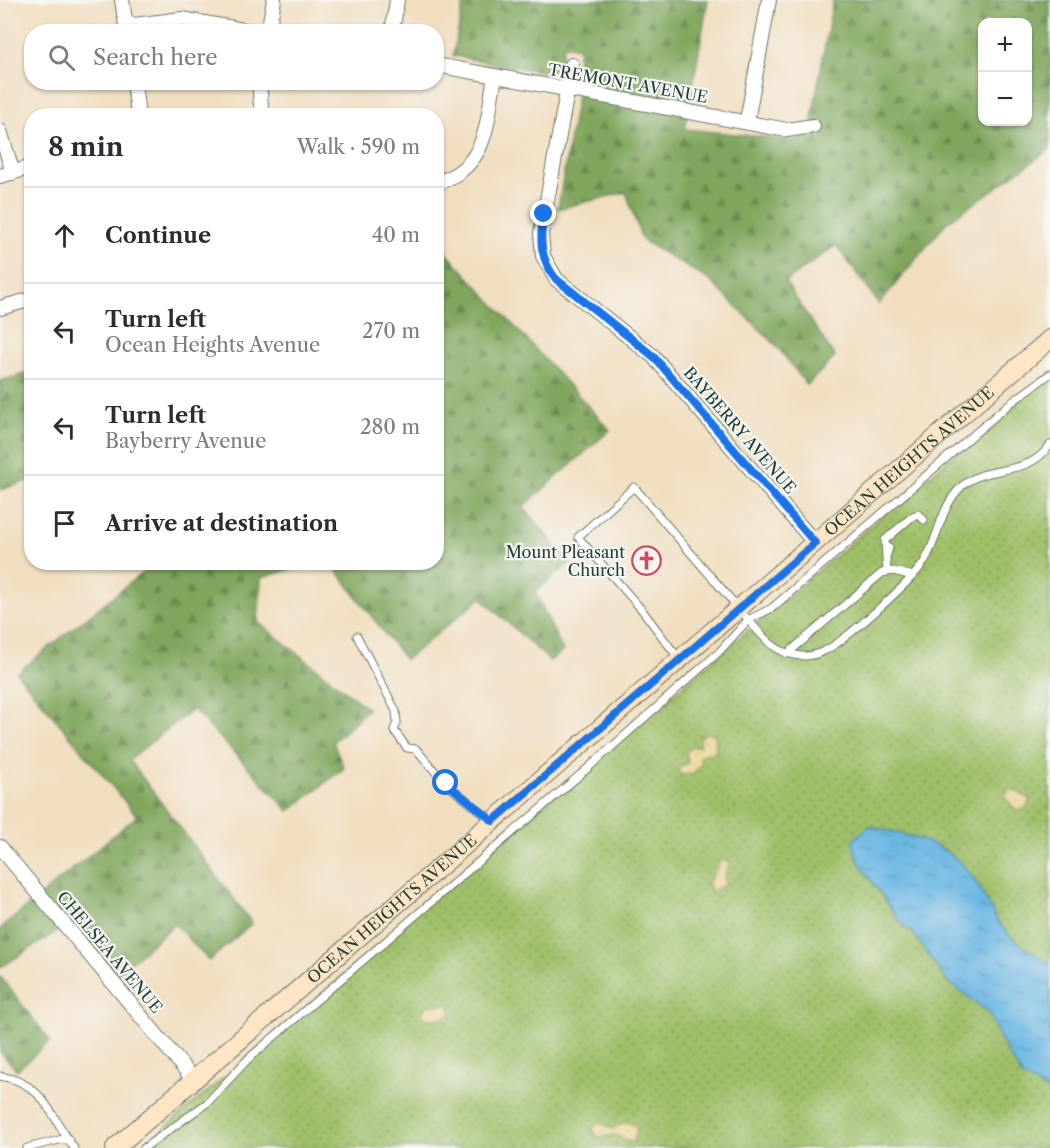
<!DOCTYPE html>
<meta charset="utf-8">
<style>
body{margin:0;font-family:"Libre Caslon Text",serif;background:#f7f7f7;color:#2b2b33}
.controls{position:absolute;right:18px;top:18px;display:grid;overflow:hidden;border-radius:12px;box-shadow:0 2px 4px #0004}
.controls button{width:54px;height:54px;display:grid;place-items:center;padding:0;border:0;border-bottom:2px solid #e1e1e2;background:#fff;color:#2b2b33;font:30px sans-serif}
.stop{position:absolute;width:18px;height:18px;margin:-14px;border:4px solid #1a73e8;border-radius:50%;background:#fff}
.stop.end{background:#1a73e8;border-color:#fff;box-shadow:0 2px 6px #0008}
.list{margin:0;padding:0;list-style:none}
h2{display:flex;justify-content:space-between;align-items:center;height:78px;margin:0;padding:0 24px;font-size:26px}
h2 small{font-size:20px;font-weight:400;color:#7c7c81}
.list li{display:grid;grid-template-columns:39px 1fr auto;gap:18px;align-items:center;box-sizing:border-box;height:96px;padding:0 24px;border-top:2px solid #e1e1e2}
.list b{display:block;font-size:22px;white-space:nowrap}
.list p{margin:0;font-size:20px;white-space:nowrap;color:#7c7c81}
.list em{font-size:20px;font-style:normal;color:#7c7c81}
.icon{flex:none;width:33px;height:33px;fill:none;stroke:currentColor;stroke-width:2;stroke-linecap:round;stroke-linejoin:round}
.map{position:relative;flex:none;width:1050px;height:1148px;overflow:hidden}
.search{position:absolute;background:#fff;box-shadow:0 2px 4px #0004;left:24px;top:24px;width:420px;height:66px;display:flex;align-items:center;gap:15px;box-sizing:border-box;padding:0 21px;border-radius:24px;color:#7c7c81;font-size:22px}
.panel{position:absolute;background:#fff;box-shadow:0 2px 4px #0004;left:24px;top:108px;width:420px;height:462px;border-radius:24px}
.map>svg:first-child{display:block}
</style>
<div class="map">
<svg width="1050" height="1148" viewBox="0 0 1050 1148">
<defs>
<pattern id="green-dots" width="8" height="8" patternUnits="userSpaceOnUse" patternTransform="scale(1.5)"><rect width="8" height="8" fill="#9fbf68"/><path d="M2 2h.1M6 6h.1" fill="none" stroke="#819c56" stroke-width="1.8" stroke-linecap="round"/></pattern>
<pattern id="forest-firs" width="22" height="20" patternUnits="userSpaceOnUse" patternTransform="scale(1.5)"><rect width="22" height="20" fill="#7fa65c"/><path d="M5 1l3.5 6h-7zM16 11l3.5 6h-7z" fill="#67884d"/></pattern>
<pattern id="sand-dots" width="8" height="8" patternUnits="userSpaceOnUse" patternTransform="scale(1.5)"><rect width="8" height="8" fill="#eeda9e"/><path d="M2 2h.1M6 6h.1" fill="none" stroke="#ccbc89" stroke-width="1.8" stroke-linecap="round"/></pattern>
<pattern id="water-ripples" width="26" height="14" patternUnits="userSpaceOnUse" patternTransform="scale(1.5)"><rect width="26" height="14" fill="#69b6e3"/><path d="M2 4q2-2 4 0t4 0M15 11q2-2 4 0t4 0" fill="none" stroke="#5695b9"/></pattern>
</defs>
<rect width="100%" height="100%" fill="#f6f6f2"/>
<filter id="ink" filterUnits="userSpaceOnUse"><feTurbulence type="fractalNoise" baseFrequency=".0167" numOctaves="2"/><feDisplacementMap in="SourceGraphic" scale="12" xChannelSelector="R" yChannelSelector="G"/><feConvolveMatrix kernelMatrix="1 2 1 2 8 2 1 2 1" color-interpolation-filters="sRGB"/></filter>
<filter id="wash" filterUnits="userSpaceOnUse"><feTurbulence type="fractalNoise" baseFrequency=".008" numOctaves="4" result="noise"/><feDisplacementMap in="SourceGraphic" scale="24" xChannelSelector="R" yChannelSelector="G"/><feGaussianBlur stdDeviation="1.35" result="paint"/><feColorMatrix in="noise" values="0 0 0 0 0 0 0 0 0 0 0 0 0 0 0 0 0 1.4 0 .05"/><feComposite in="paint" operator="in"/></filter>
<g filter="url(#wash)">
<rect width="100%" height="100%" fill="#f1debf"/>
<path fill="url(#green-dots)" stroke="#5f7e4e" stroke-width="1.5" d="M1050,373V1148H141Z"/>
<path fill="url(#forest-firs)" stroke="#4f7248" stroke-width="1.5" fill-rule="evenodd" d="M464,0H708L685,129L794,140L815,133L812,119L833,0H1050V149L946,223L879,304L836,245L785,282L835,357L807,385L775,344L709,280L642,240L626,192L558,209L582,65L577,64L579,48L563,45L561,61L550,73L453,56ZM982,22H1028V122H982Z
M442,248L610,430L523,507L570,563L535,592L563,651L550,661L481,598L405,660L331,563L436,562V250Z
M31,372V480L0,490V381Z
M155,563H312L261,578L258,622L368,709L333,742L344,768L289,811L193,709L129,760L252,923L209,961L175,924L112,978L67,925L0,968V929L137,816L17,673Z
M0,976L50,1041L17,1070L0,1052Z"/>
<path fill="url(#sand-dots)" stroke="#868c69" stroke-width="1.5" d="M707,733L715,734L716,751L700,756L701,763L693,774L681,775L678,768L688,763L686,752L692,747L699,746L701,736Z
M1012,789L1030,799L1025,810H1016L1005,797L1008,791Z
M722,858L729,864L724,877L726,884L711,892L708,883Z
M448,1004L452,1012L442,1019H426L421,1013L426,1006Z
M600,1122L612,1129L623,1123H633L637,1129L634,1143L615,1135L598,1137L592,1128Z"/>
<path fill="url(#water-ripples)" stroke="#447a8c" stroke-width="1.5" d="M869,826C901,834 939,840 962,864C979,880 986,904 999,923C1012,941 1031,952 1050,963V1092L1023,1078L1002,1043L988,1012L946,980L913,933L901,923L859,863L852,841Z"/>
</g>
<g filter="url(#ink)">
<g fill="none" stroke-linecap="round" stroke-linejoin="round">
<defs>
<path id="lane" d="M886,557L885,540L913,516L918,514L924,520
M887,571L886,557L889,548
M746,617C760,633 773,652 795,655C805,657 817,655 826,650C846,640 912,581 924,562C939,538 939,511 959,489C986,461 1026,480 1050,445
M357,636L396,711L397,723L394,730L407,748L416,749L445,783L491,820
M787,654L882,573L894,571L913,576
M679,659L642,610L578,537L634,487L739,609
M0,1076C45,1083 51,1117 74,1148
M27,1148L67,1138
M144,1148L207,1103L248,1059L588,768L719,652L748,620L772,608L1008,405L1050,374"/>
<path id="street" d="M122,0L127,32
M126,26L182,19L255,32
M268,32L274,0
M392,32L397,0
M436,65L787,130L813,126
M572,65L541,233L543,256L556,279L653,356L815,543
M134,82L138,116
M259,82L262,116
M747,121L769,0
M0,131L13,173
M0,176L32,167
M436,183C489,167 486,123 495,76
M0,308L32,299
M0,847L194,1080"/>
<g id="secondary">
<path id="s1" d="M115,1148L1050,339"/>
</g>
</defs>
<use href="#lane" stroke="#687565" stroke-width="9"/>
<use href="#street" stroke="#687565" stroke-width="16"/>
<use href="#secondary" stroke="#687565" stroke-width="20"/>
<use href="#lane" stroke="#fff" stroke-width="7"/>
<use href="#street" stroke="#fff" stroke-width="14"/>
<use href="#secondary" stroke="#fde5c5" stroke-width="18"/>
</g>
</g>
<g fill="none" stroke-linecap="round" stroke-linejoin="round" filter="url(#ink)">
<path stroke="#1a73e8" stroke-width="8" d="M446,783L493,821L815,543L653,356L556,279C540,259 539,239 544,214"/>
</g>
<defs>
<symbol id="church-ring" viewBox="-11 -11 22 22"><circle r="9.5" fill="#f6f6f2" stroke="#d1495b" stroke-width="1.5"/><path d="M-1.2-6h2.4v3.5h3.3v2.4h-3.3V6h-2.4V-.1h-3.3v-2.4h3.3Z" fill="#d1495b"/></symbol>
</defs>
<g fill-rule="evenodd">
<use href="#church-ring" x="630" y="544" width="33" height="33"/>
</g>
<g text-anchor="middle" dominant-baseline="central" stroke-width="4.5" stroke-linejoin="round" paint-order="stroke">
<g font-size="16" fill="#1f3d34" stroke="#f6f6f2">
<text transform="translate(628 83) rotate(10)">TREMONT AVENUE</text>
<text transform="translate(740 430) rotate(49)">BAYBERRY AVENUE</text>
<text stroke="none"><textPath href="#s1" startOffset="1050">OCEAN HEIGHTS AVENUE</textPath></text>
<text stroke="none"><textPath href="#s1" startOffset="366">OCEAN HEIGHTS AVENUE</textPath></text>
<text transform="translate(110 952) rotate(50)">CHELSEA AVENUE</text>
</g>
<g font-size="16" fill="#1f3d34" stroke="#f6f6f2" text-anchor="end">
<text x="625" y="552">Mount Pleasant<tspan x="625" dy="18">Church</tspan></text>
</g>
</g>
</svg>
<div class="controls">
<button>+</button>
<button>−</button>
</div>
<div class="stop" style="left:446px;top:783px"></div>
<div class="stop end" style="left:544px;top:214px"></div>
<div class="search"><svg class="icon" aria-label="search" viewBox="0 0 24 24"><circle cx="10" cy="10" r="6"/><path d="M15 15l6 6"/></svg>Search here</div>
<section class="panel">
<h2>8 min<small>Walk · 590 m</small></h2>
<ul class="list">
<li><svg class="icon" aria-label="ahead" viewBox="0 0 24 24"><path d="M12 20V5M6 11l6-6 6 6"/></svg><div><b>Continue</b></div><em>40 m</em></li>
<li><svg class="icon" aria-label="left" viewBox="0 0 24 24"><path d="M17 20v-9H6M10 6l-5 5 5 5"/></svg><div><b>Turn left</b><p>Ocean Heights Avenue</p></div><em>270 m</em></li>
<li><svg class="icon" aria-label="left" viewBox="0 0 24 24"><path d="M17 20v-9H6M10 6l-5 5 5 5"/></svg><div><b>Turn left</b><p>Bayberry Avenue</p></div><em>280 m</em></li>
<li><svg class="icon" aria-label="arrive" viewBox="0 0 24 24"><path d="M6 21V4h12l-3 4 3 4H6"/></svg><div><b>Arrive at destination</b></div></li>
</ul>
</section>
</div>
